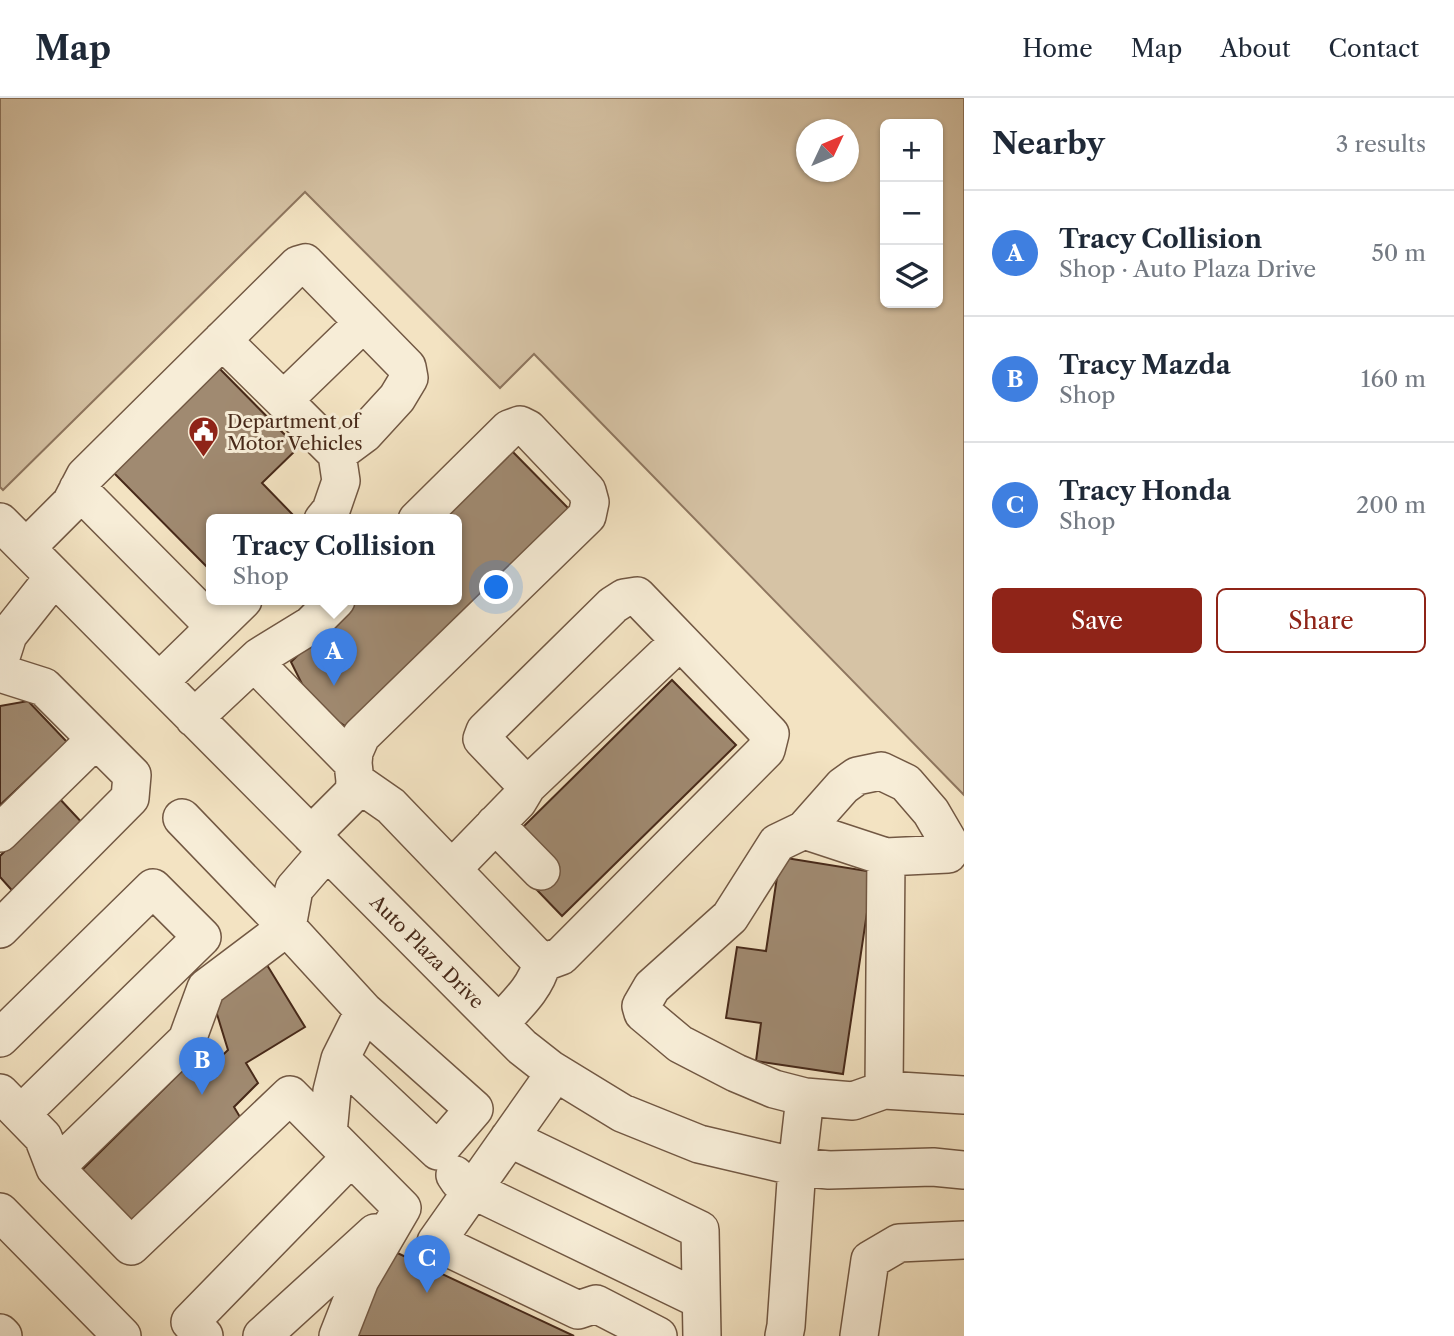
<!DOCTYPE html>
<meta charset="utf-8">
<style>
body{margin:0;font-family:"Libre Caslon Text",serif;background:#f6f6f7;color:#1f2937}
.controls{position:absolute;right:21px;top:21px;display:grid;overflow:hidden;border-radius:10px;box-shadow:0 2px 5px #0004}
.controls button{width:63px;height:63px;display:grid;place-items:center;padding:0;border:0;border-bottom:2px solid #e0e1e3;background:#fff;color:#1f2937;font:35px sans-serif}
.compass{position:absolute;left:796px;top:21px;width:63px;height:63px;border-radius:50%;background:#fff;box-shadow:0 2px 5px #0004;rotate:46deg}
.you{position:absolute;left:497px;top:490px;width:24px;height:24px;margin:-18px;border:5px solid #fff;border-radius:50%;background:#1a73e8;box-shadow:0 0 0 10px #1a73e833}
.badge{display:grid;place-items:center;width:46px;height:46px;border-radius:50%;background:#8f2418;color:#fff;font-size:23px;font-weight:700}
.pin{position:absolute;translate:-50% -58px;filter:drop-shadow(0 2px 4px #0008)}
.pin::after{content:'';position:absolute;top:37px;width:24px;height:21px;background:inherit;clip-path:polygon(0 0,100% 0,50% 100%)}
.popup{position:absolute;left:206px;top:416px;width:256px;height:91px;box-sizing:border-box;display:grid;place-content:center;border-radius:10px;background:#fff;filter:drop-shadow(0 2px 5px #0005);font-size:23px;white-space:nowrap;color:#747a83}
.popup b{font-size:26px;color:#1f2937}
.popup::after{content:'';position:absolute;left:50%;top:100%;margin-left:-14px;border:14px solid transparent;border-top-color:#fff}
.list{margin:0;padding:0;list-style:none}
h2{display:flex;justify-content:space-between;align-items:center;height:91px;margin:0;padding:0 28px;font-size:30px}
h2 small{font-size:23px;font-weight:400;color:#747a83}
.list li{display:grid;grid-template-columns:46px 1fr auto;gap:21px;align-items:center;box-sizing:border-box;height:126px;padding:0 28px;border-top:2px solid #e0e1e3}
.list b{display:block;font-size:26px;white-space:nowrap}
.list p{margin:0;font-size:23px;white-space:nowrap;color:#747a83}
.list em{font-size:23px;font-style:normal;color:#747a83}
.actions{display:flex;gap:14px;padding:21px 28px}
.actions a{flex:1;padding:16px 0;border:2px solid #8f2418;border-radius:10px;text-align:center;font-size:24px;color:#8f2418}
.actions .main{background:#8f2418;color:#fff}
.icon{flex:none;width:38px;height:38px;fill:none;stroke:currentColor;stroke-width:2;stroke-linecap:round;stroke-linejoin:round}
.map{position:relative;flex:none;width:964px;height:1238px;overflow:hidden}
header{display:flex;align-items:center;gap:42px;box-sizing:border-box;height:98px;padding:0 35px;background:#fff;border-bottom:2px solid #e0e1e3}
header strong{font-size:33px}
nav{display:flex;gap:38px;margin-inline-start:auto;font-size:24px}
main{display:flex}
aside{flex:1;background:#fff}
.map>svg:first-child{display:block}
</style>
<header>
<strong>Map</strong>
<nav><a>Home</a><a>Map</a><a>About</a><a>Contact</a></nav>
</header>
<main>
<div class="map">
<svg width="964" height="1238" viewBox="0 0 964 1238">
<rect width="100%" height="100%" fill="#f3e3c2"/>
<filter id="stains"><feTurbulence type="fractalNoise" baseFrequency=".00286" numOctaves="4"/><feColorMatrix values="0 0 0 0 .2 0 0 0 0 .09 0 0 0 0 .02 0 0 0 .5 -.17"/></filter>
<radialGradient id="worn" r=".72"><stop offset=".6" stop-color="#630" stop-opacity="0"/><stop offset="1" stop-color="#630" stop-opacity=".3"/></radialGradient>
<path fill="#d6c3a5" stroke="#8e765f" stroke-width="2" fill-rule="evenodd" d="M0,0H964V697L534,256L500,290L305,94L3,392L0,389ZM885,26H938V205H885ZM806,32H848V74H806Z"/>
<path fill="#a08a71" stroke="#472919" stroke-width="2" d="M217,268L298,350L262,385L297,421L212,422V474L111,372Z
M509,350L570,412L351,632L312,606L291,564L354,502H457V422H436Z
M672,582L736,647L562,818L536,791L559,769L521,731Z
M28,603L67,644L0,707V608Z
M58,699L86,729L17,798L0,779V758Z
M780,759L873,774L843,976L756,963L761,925L726,920L737,849L766,853Z
M267,867L305,929L246,965L258,985L234,1009L246,1029L141,1133L81,1073L190,965L202,977L228,952L212,900Z
M391,1152L574,1238H351Z"/>
<g fill="none" stroke-linecap="round" stroke-linejoin="round">
<defs>
<path id="minor" d="M222,242L285,304
M337,356L364,336L397,300L409,280L407,269L362,223
M78,391L215,529
M0,424L522,949L550,971L622,1015L699,1046L797,1069L829,1072L933,1069L964,1072
M26,450L71,405L85,378L298,167L305,165L362,223L359,229L295,291L285,304L337,356L341,383L331,412L323,422
M0,562L8,537L54,479
M254,564L353,665
M0,575L44,589L132,677L130,700L0,831
M159,584L243,502
M194,620L259,559L311,527L336,502
M355,683L391,708L542,865C535,891 516,907 499,926
M527,688L680,543
M182,720L287,829L364,913L474,1011L438,1053L340,961L364,913
M495,726L541,773
M804,732L886,759
M0,735L96,641
M311,737L354,694L355,683L353,665L354,654L361,638L587,418L590,404L587,393L528,331L520,327L509,331L417,422
M327,753L294,791L287,829L206,890L187,942L55,1070L131,1148L290,997L402,1110L360,1182L338,1238
M452,771L518,703L527,688L482,641L485,633L613,507L624,500L637,498L770,636L766,652L561,858L542,865
M0,940L153,790L202,839L21,1016
M555,975L436,1144L578,1212L596,1206L658,1238
M884,992L886,759L948,756L952,750L931,714L906,685L881,673L857,678L843,688L804,732L777,745L730,819L652,889L641,908L643,915L680,946L736,975L774,991L805,999L853,1003L884,992L964,997
M0,995L43,1039L55,1070
M328,1035L332,993L340,961
M509,1040L700,1132L702,1238
M455,1077L459,1083L473,1092L701,1202
M0,1114L122,1238
M0,1235L3,1238
M204,1238L190,1224L351,1059
M262,1238L375,1135
M784,1238L786,1228L797,1069L805,999
M859,1238L870,1162L899,1145L964,1142"/>
</defs>
<use href="#minor" stroke="#725843" stroke-width="40"/>
<use href="#minor" stroke="#f7edd7" stroke-width="37"/>
</g>
<defs>
<symbol id="civic-pin" viewBox="-11 -11 22 30"><path d="M0 17L-7.5 6A9.5 9.5 0 1 1 7.5 6Z" fill="#8f2418" stroke="#f7edd7"/><path d="M-.6-6.5H3V-4.5H.6V-3L4-1V1h2V6H-6V1h2V-1L-.6-3ZM-1.2 2.5V6h2.4V2.5Z" fill="#fff"/></symbol>
</defs>
<g fill-rule="evenodd">
<use href="#civic-pin" x="186" y="316" width="35" height="47"/>
</g>
<g text-anchor="middle" dominant-baseline="central" stroke-width="6" stroke-linejoin="round" paint-order="stroke">
<g font-size="19" fill="#472919" stroke="#f7edd7" text-anchor="start">
<text x="227" y="323">Department of<tspan x="227" dy="22">Motor Vehicles</tspan></text>
</g>
<g font-size="19" fill="#472919" stroke="#f7edd7">
<text transform="translate(427 854) rotate(45)">Auto Plaza Drive</text>
</g>
</g>
<rect width="100%" height="100%" filter="url(#stains)"/>
<rect width="100%" height="100%" fill="url(#worn)"/>
</svg>
<div class="controls">
<button>+</button>
<button>−</button>
<button><svg class="icon" aria-label="layers" viewBox="0 0 24 24"><path d="M12 4l9 5-9 5-9-5zM3 14l9 5 9-5"/></svg></button>
</div>
<svg class="compass" viewBox="-18 -18 36 36"><path d="M0-13l5 13h-10z" fill="#e53935"/><path d="M0 13l5-13h-10z" fill="#747a83"/></svg>
<div class="you"></div>
<div class="pin badge" style="left:334px;top:588px;background:#3f7fe0">A</div>
<div class="popup"><b>Tracy Collision</b>Shop</div>
<div class="pin badge" style="left:202px;top:997px;background:#3f7fe0">B</div>
<div class="pin badge" style="left:427px;top:1195px;background:#3f7fe0">C</div>
</div>
<aside>
<h2>Nearby<small>3 results</small></h2>
<ul class="list">
<li><span class="badge" style="background:#3f7fe0">A</span><div><b>Tracy Collision</b><p>Shop · Auto Plaza Drive</p></div><em>50 m</em></li>
<li><span class="badge" style="background:#3f7fe0">B</span><div><b>Tracy Mazda</b><p>Shop</p></div><em>160 m</em></li>
<li><span class="badge" style="background:#3f7fe0">C</span><div><b>Tracy Honda</b><p>Shop</p></div><em>200 m</em></li>
</ul>
<div class="actions"><a class="main">Save</a><a>Share</a></div>
</aside>
</main>
